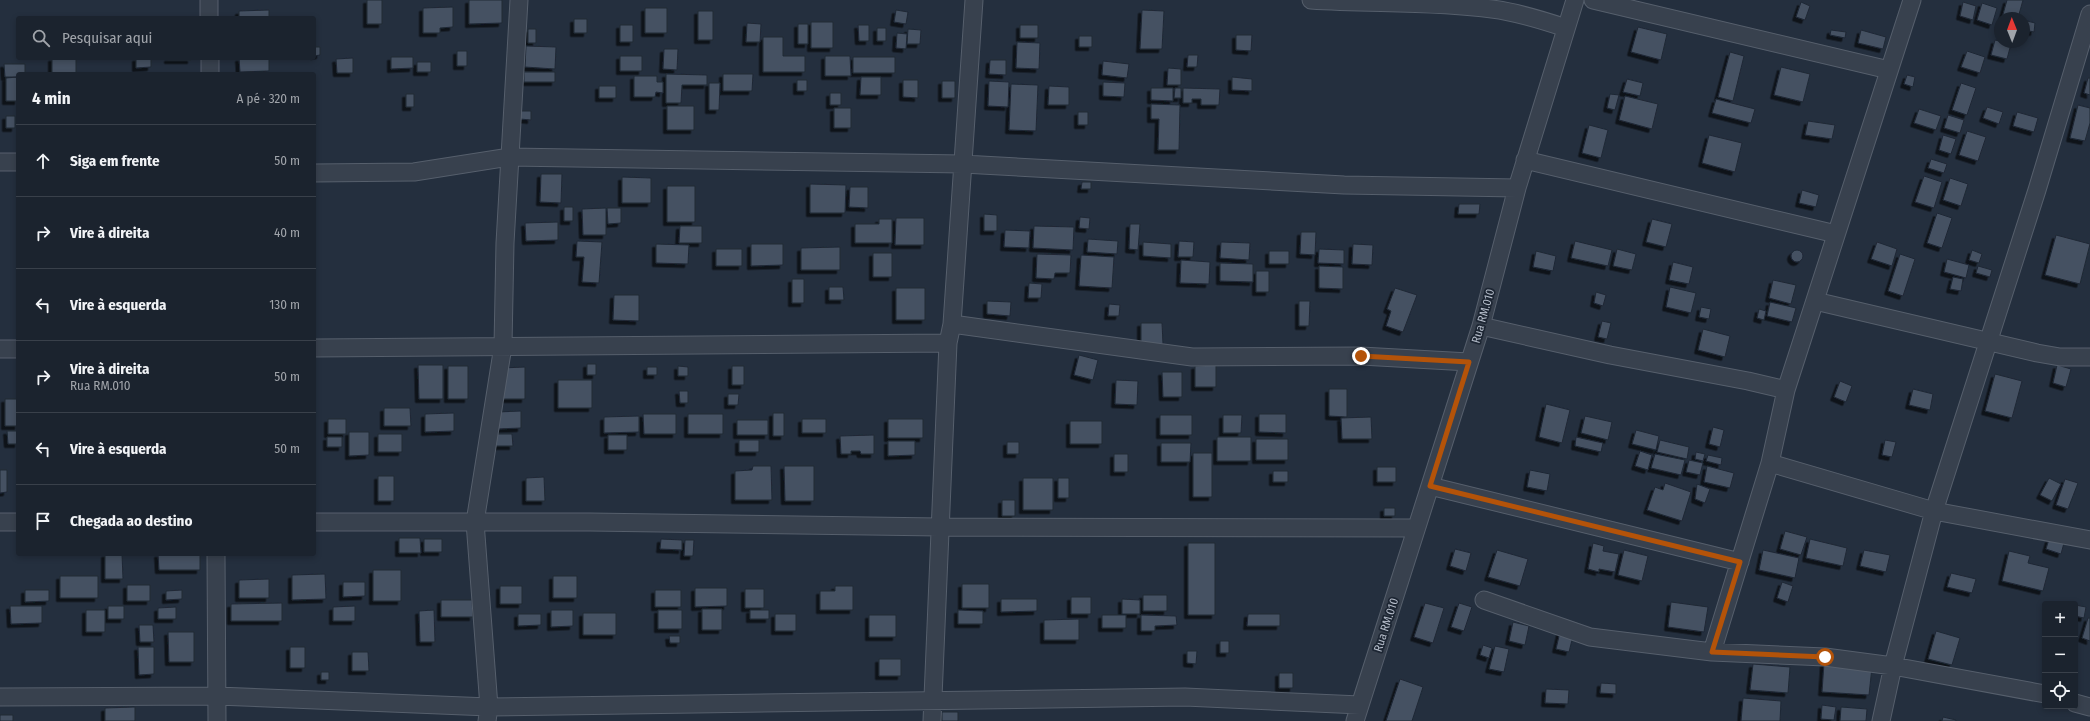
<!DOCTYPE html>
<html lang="pt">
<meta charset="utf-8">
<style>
body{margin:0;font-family:"Fira Sans Condensed",sans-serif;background:#282f3a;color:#f1f3f6}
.controls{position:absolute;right:12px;bottom:12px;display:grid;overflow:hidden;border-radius:4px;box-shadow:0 2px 6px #0003}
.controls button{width:36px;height:36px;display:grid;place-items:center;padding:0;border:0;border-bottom:1px solid #39404a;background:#1b232e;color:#f1f3f6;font:20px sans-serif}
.compass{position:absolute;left:1994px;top:12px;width:36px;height:36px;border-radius:50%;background:#1b232e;box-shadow:0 2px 6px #0003;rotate:359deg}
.stop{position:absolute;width:12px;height:12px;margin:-9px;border:3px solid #b45309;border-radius:50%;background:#fff}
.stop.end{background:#b45309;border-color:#fff;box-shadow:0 1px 4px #0008}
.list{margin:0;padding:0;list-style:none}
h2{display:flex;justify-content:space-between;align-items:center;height:52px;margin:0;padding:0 16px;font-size:17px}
h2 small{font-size:13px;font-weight:400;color:#a0a4aa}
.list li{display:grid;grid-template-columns:26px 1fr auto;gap:12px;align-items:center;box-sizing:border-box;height:72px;padding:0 16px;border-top:1px solid #39404a}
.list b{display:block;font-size:15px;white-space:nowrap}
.list p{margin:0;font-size:13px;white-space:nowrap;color:#a0a4aa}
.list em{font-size:13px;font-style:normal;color:#a0a4aa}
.icon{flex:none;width:22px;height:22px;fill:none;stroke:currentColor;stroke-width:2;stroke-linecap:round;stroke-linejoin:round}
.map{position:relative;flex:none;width:2090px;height:721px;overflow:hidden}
.search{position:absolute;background:#1b232e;box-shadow:0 2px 6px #0003;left:16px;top:16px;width:300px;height:44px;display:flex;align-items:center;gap:10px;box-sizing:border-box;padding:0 14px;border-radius:4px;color:#a0a4aa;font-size:15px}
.panel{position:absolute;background:#1b232e;box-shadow:0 2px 6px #0003;left:16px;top:72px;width:300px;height:484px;border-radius:4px}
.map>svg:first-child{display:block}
</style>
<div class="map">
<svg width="2090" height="721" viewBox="0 0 2090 721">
<defs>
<filter id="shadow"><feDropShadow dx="-3.5" dy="3.5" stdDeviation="0" flood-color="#0009"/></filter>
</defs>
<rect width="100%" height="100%" fill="#242f3e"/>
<path fill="#455162" stroke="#1f2835" filter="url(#shadow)" d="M367,0H382V24H367Z
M469,0H502V23L469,24Z
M2007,0H2023L2018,18H2002Z
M1801,2L1810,6L1805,20L1796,17Z
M1963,2L1976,6L1973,20L1960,16Z
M1982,3L1997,8L1992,25L1977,20Z
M453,7V27L440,28V33H423V8Z
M645,8H667V33H645Z
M269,10V18H239V11Z
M896,10L908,12L906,24L894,22Z
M1142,10L1164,11L1162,49H1140Z
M698,11H713V40H698Z
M574,19H587V33H574Z
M2027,21L2035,23L2034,32L2025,30Z
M811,22H833V48H811Z
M747,23L761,24L760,42H746Z
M798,24H808V44H798Z
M620,25H633V42H620Z
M858,25H869V41H859Z
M1020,25H1038V38H1020Z
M1638,27L1667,34L1661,60L1631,52Z
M877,28H886V41H877Z
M528,29H536V43H528Z
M908,29L921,30L920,44H907Z
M1831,30L1846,32L1845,38L1830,35Z
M1861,30L1886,37L1883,49L1858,43Z
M897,33L907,34L906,49L896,48Z
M1236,35H1252L1251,51L1236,50Z
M1079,36H1092V47H1079Z
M763,37H783V56H805V72H763Z
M1995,40L2011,44L2007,59L1991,55Z
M1017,42L1040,43L1039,69L1016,68Z
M526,46L556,47L555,69L525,67Z
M314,47H320V55L314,56Z
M664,49H678L677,70L663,69Z
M457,51H467V66H457Z
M1967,51L1985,57L1980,73L1961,67Z
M1730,52L1744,56L1733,101L1718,97Z
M1188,55H1198L1197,67H1187Z
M620,56H642V71H620Z
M825,56H850L851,76H825Z
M391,57H413V68L391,69Z
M853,57H895V73H853Z
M52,58H76V74H52Z
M136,58H151V67L136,68Z
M168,58H191V60H168Z
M239,58H269V71L240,72Z
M353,58V73H337L336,59Z
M990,60H1006V75L989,74Z
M1103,61L1129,64L1127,78L1102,75Z
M417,62H431V72H417Z
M4,64H25V74H18V77H5Z
M1781,67L1810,74L1803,102L1774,95Z
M1168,68L1181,69V85H1167Z
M524,72H555V82H524Z
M666,74L707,75V85H682L681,103H666Z
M723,74H753L752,91H723Z
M1907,75L1915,77L1913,87L1904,84Z
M634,76H657V82H663V93L656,92L655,97H634Z
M18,77V101H6V78Z
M861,77H881V95H860Z
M1232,77L1252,79V91L1232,90Z
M2088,78H2090V95L2084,93Z
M1627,79L1643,83L1640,96L1623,92Z
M797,80H807V91H797Z
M903,80H918V98L903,97Z
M942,81H955V98H942Z
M989,81L1009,82L1008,107L988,106Z
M1103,82L1125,83L1124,97L1103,96Z
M709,83H720L719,110H709Z
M1961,83L1976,88L1967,115L1952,110Z
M1011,84L1038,85L1036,131L1009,130Z
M599,86H616V98H599Z
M1049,86L1069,87V105H1048Z
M1151,88H1173V101L1151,100Z
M1175,88H1181V98H1174Z
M1183,88L1220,89L1219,105H1201V99H1192V103H1183Z
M830,93H841V105H830Z
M406,94H414V107H406Z
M1610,94L1619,95L1615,110L1607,108Z
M1625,96L1658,104L1652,129L1619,120Z
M1716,99L1755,109L1751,123L1712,113Z
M1151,104L1180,105L1179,150H1158L1159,119H1151Z
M2078,105L2090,108V123L2085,141L2070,138Z
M667,106H694V130H667Z
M1987,107L2003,112L1999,124L1983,118Z
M834,108H851V128H834Z
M1919,109L1941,116L1936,130L1914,123Z
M520,111H531V120L520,119Z
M1078,112H1088V125H1078Z
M2017,112L2038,118L2034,132L2013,126Z
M1948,115L1964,120L1960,133L1944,128Z
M6,116H15V128H6Z
M1808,121L1835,125L1832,139L1805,135Z
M1589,125L1608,130L1601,158L1582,153Z
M1967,131L1986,137L1978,161L1959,155Z
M1709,135L1742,143L1735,172L1702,163Z
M1943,135L1956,139L1951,154L1939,150Z
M1931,159L1947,164L1944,173L1928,168Z
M541,174H562L561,203L540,202Z
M1924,176L1942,182L1934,208L1915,202Z
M622,177L651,178V203H622Z
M1950,178L1968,184L1961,206L1943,200Z
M1082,182H1091V189H1081Z
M810,184L846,185L845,213H810Z
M667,186H695V222H667Z
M850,187H868V208L849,207Z
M1802,190L1819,195L1816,207L1799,203Z
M1459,204H1480L1479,214H1458Z
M564,207H573V221H564Z
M606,208V235H583L582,209Z
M607,208H621V223L608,224Z
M1937,213L1952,218L1942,248L1927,243Z
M984,214L997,215V231H984Z
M1080,217L1090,218L1089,229L1079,228Z
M896,218H924V245H895Z
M879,219H892V243H855V224H879Z
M1652,219L1672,224L1666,247L1646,242Z
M558,222V240L526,241L525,223Z
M1130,224H1140L1138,250L1129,249Z
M680,226H702V243H679Z
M1034,226L1074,227L1073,250L1033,248Z
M1005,230L1030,231L1029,248L1004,247Z
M1301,232H1316L1315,255L1300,254Z
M2056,235L2090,244L2080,284L2045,275Z
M1088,239L1118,241L1117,254L1087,252Z
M577,241L602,242L599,283L582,282L584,257H576Z
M1179,241L1194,242L1193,257H1178Z
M1575,241L1612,250L1608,266L1571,258Z
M1143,242L1171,244V258L1143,256Z
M1221,242L1250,243L1249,260L1220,258Z
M1877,242L1897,249L1892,266L1871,259Z
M656,244L689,245L688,264L656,263Z
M751,244H783V265L751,266Z
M1353,244L1373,245L1372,265L1352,264Z
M840,247V270H801V248Z
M716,249H742V266H716Z
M1319,249L1344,250V264L1318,263Z
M1617,249L1636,254L1632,270L1613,266Z
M1972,250L1982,254L1979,263L1969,260Z
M1791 256a6 6 0 1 1 12 0a6 6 0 1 1-12 0Z
M1269,251H1289V264H1269Z
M1536,251L1556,256L1553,271L1533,267Z
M873,253H892V277H873Z
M1037,254L1071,255L1070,273H1055L1054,279L1036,278Z
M1900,254L1915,259L1903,296L1888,291Z
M1081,255L1114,257L1112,288L1079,286Z
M1947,259L1969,265L1966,278L1944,272Z
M1181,260L1210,262L1209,284L1180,283Z
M1673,262L1693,267L1689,284L1669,280Z
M1220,263L1253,264V282L1220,281Z
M1319,266L1343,267V289L1319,288Z
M1978,266L1992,270L1990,277L1976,273Z
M1256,271H1269V292H1256Z
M1953,277L1963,279L1961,291L1950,289Z
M792,279H804V303H792Z
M1773,280L1796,285L1791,304L1769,298Z
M1029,283L1042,284L1041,298H1028Z
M829,287H843L844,300H829Z
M1670,287L1696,293L1691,313L1666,307Z
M896,288H925V320H896Z
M1395,288L1417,295L1403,332L1386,326L1391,311L1387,309Z
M1596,292L1606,295L1603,306L1594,303Z
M614,295H639V321L613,320Z
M987,301L1011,302L1010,316L987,314Z
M1299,301H1310L1309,326H1299Z
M1770,302L1796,308L1792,322L1767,316Z
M1109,304L1120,305L1119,316H1108Z
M1701,307L1711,309L1709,319L1699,317Z
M1759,309L1766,311L1764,320L1757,318Z
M1602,321L1611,323L1607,339L1598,337Z
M1141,323H1162L1163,344H1141Z
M1703,329L1730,336L1725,357L1698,350Z
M1079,355L1098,360L1093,380L1074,375Z
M587,364H596V375H587Z
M418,365H443V399H419Z
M1216,365V387H1195V366Z
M2057,365L2071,369L2066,387L2053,383Z
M448,366H468V399H448Z
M678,366L688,367V376H678Z
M732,366H744V385H732Z
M525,367V399H502L501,368Z
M647,367H657V375H647Z
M1162,372H1182V397H1163Z
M1995,374L2022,381L2012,418L1985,411Z
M558,380H592V408H558Z
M1116,380L1138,381L1137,405L1115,404Z
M1840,381L1852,386L1846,402L1834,397Z
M1329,389H1347V417L1329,416Z
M1913,389L1933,394L1930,410L1909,405Z
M679,391H688V403H680Z
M728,394H739L738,405H728Z
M5,399H18V426H5Z
M1546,404L1570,410L1562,443L1539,437Z
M384,408H410L411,426H384Z
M521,411V428L497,429V412Z
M454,413V431L425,432V414Z
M773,413H784V436H773Z
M643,414H676V434H644Z
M688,414H723V434H688Z
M1259,414H1286V433L1259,432Z
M1160,415H1192V435H1160Z
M1223,415H1242L1241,433H1223Z
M639,416V432L604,433V417Z
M1585,416L1612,422L1608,440L1581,433Z
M1371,417L1372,439H1342L1341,418Z
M328,419H346V434H328Z
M802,419H826V433H802Z
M888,419H923V438H888Z
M737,420H768V435H737Z
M1070,421H1102V444H1070Z
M1713,427L1724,430L1720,447L1709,444Z
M1636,430L1659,436L1656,450L1632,444Z
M7,431H18V444H8Z
M349,432H369V455L349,456Z
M378,434H402V452H378Z
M496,434H512L513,446H496Z
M608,435H627V450H608Z
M874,435V454H861L860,451H851V454H841L840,436Z
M327,437H342V447H327Z
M1217,437H1251V461H1217Z
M1576,437L1603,443L1601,452L1575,446Z
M1256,439H1288V460H1256Z
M739,440H759V452H739Z
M1660,440L1689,447L1687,459L1657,452Z
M1885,440L1896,442L1892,457L1882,455Z
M888,441H915V455L888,456Z
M1007,442H1019V454H1007Z
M1161,443H1191L1190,462H1161Z
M1640,451L1652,455L1648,470L1635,466Z
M1696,452L1705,454L1703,461L1695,459Z
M1193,453H1212V497H1193Z
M1114,454H1128V472H1114Z
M1655,454L1685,460L1681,475L1651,468Z
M1708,455L1722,458L1721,465L1706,461Z
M1689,460L1703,463L1700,475L1686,472Z
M753,466H771L772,500H735V471L752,470Z
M784,466H814V501H785Z
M1707,466L1734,473L1730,488L1704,482Z
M1377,467H1396V482H1377Z
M0,470H7V492L0,493Z
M1530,470L1550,474L1547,491L1527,487Z
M1273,471H1288V482H1273Z
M378,476H394V501H378Z
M544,477L545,501H526V478Z
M1023,478H1053V510H1023Z
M1058,478H1069V498H1058Z
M2049,478L2061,484L2052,501L2040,495Z
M2065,479L2078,483L2068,509L2056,505Z
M1665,483L1691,492L1682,521L1647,510L1655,487L1663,490Z
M1697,484L1710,489L1705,503L1695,499Z
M1002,500H1015V516H1002Z
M1384,508H1395V516H1384Z
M1785,531L1807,537L1801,555L1780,549Z
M399,538H420L421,553H399Z
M424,539H442V552H424Z
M661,539L682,540V550L660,549Z
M1810,539L1847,548L1843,566L1806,558Z
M2049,539L2064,543L2061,554L2046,549Z
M685,540H694L693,556H684Z
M1188,543H1215V615H1188Z
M1593,543L1604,546L1603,551L1619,554L1615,572L1599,569V572L1588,569Z
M1455,549L1471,553L1466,571L1450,566Z
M1497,550L1528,559L1520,586L1488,577Z
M1624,550L1648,556L1642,581L1618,575Z
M1763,550L1799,558L1795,578L1759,570Z
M1864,550L1890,555L1886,572L1860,566Z
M2009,551L2030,556L2028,563L2049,568L2043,591L2002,581Z
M105,554H122L123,579H105Z
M158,554H200V570H159Z
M373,570H401V601H373Z
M1951,573L1976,579L1972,593L1947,587Z
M325,574L326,599L292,600V575Z
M60,576H98V598H60Z
M553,576H577V598H553Z
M269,579V598H239V580Z
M343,582H365V596L343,597Z
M1782,582L1793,586L1788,602L1777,598Z
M962,584H989V608H962Z
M127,585H150V601H127Z
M500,586H522V604H500Z
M835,586H853V610H820V591H835Z
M695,588H727V606L695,607Z
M745,589H764V608H745Z
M25,590H49V601L25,602Z
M182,590V599L166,600V591Z
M655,590H681V607H655Z
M1143,595H1167V611H1143Z
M1071,597H1091V614H1071Z
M1001,599H1037V611L1001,612Z
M1122,599L1140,600V614H1122Z
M441,600H472L473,617H441Z
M1671,602L1708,607L1704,632L1668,627Z
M282,603V621H231V604Z
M1425,603L1444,608L1433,643L1414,637Z
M1459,603L1472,607L1464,631L1451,627Z
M2075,605L2086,607L2084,618L2075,616Z
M10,606H42V623L11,624Z
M108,606H124V619H108Z
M355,606V621H333V607Z
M176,607V619H158V608Z
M702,609H722V630H702Z
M86,610H105V632H86Z
M434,610L435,642H420L419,611Z
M551,610H573V626L551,627Z
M658,610H682V629H658Z
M750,610H769V619H750Z
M958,610L983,611V624H958Z
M583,613H616V635H583Z
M518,614H541V625L518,626Z
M775,614H796V631H775Z
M1248,614H1280V626H1247Z
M869,615H896V637H869Z
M1102,615H1126V628H1102Z
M1141,615L1176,616L1177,625L1155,626V631H1141Z
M2088,618H2090V641L2082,638Z
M1079,619V640H1044V620Z
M1513,622L1529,626L1525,645L1509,641Z
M139,625H153L154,642H140Z
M1936,631L1960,638L1952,665L1928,659Z
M168,632H194V662H169Z
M1560,632L1573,636L1569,652L1556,649Z
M669,636H680V643H670Z
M1220,641H1229V653H1220Z
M1483,645L1492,648L1489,658L1480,655Z
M1495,646L1509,649L1504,672L1489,669Z
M138,647H154V674L139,675Z
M290,647H305V668H290Z
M1187,651H1197L1196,664L1187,663Z
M352,652H368L369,671H352Z
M879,659H901V676H879Z
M1824,663L1872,667L1869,695L1822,692Z
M1753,664L1790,667L1788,693L1750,690Z
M321,672H329V680H321Z
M1279,673H1293V688H1279Z
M1400,679L1423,687L1412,721H1386Z
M1601,683L1616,684V694L1600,693Z
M1546,689L1569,690L1568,704L1545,703Z
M1743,698L1781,701L1780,721H1741Z
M1822,705L1836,707L1834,720L1821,719Z
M135,707V721H105V708Z
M1841,707L1867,709L1866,721H1840Z
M942,712H958V721H942Z
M0,715H13V721H0Z
M1943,717L1956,720V721H1942Z"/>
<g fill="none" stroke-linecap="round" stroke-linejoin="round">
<defs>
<path id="street" d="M209,0V18
M1311,0C1371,4 1431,1 1492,9C1517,12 1542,20 1566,28
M1593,0L1889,70
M210,58V74
M1525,160L1836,234
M0,162H18
M314,173L414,172L510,157L963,164L1344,185L1517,188
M1815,301L2037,353L2060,357H2090
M952,324L1192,357L1361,356L1469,362
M1481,326L1610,355L1748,381L1786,390
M314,348L948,343
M0,349H18
M1770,463L1934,511L2090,540
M1430,486L1740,562
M0,522H18
M314,522H590L939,527L1416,528
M216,554L217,721
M1484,600L1590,637L1712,652L1825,657L1893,666L2045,694
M1712,652L1770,463L1786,390L1912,0
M0,697L217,696L489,707L1185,697L1360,705
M2075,703L2090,707
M487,721L489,707L475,522L503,346L505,243L519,0
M932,721L948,343L952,324L974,0
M1355,721L1481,326L1517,188L1575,0
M1881,721L1893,666L1934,511L2037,190L2090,14"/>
</defs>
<use href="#street" stroke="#565f6c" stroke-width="19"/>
<use href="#street" stroke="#38414e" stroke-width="17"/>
</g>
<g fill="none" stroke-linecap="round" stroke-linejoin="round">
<path stroke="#b45309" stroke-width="5" d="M1361,356L1469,362L1430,486L1740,562L1712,652L1825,657"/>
</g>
<g text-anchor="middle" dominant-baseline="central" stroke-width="3.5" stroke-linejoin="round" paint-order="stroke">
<g font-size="12" fill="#b4bcc9" stroke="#1d2633">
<text transform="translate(1483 316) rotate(-74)">Rua RM.010</text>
<text transform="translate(1386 625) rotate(-72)">Rua RM.010</text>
</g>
</g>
</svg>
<div class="controls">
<button>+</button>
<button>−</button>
<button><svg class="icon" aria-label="locate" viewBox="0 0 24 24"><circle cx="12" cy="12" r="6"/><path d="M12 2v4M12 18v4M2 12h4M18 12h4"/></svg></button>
</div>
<svg class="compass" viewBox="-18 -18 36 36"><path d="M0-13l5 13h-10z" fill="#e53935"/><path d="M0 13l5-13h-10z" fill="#a0a4aa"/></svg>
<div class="stop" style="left:1825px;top:657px"></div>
<div class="stop end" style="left:1361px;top:356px"></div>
<div class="search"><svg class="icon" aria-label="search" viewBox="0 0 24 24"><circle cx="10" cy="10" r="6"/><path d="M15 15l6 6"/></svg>Pesquisar aqui</div>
<section class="panel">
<h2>4 min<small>A pé · 320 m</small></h2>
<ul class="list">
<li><svg class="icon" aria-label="ahead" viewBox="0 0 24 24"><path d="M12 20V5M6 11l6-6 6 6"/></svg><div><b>Siga em frente</b></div><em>50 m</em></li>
<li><svg class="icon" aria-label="right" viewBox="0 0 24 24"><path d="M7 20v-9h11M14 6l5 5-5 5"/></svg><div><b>Vire à direita</b></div><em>40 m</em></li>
<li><svg class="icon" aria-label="left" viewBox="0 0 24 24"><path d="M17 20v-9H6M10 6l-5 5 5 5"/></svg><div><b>Vire à esquerda</b></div><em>130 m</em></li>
<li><svg class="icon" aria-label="right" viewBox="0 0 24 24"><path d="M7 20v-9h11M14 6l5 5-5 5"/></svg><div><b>Vire à direita</b><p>Rua RM.010</p></div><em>50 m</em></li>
<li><svg class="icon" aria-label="left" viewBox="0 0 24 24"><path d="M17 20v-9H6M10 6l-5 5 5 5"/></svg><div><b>Vire à esquerda</b></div><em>50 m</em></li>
<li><svg class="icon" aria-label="arrive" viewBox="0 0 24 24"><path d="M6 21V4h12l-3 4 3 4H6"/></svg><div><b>Chegada ao destino</b></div></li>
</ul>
</section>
</div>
